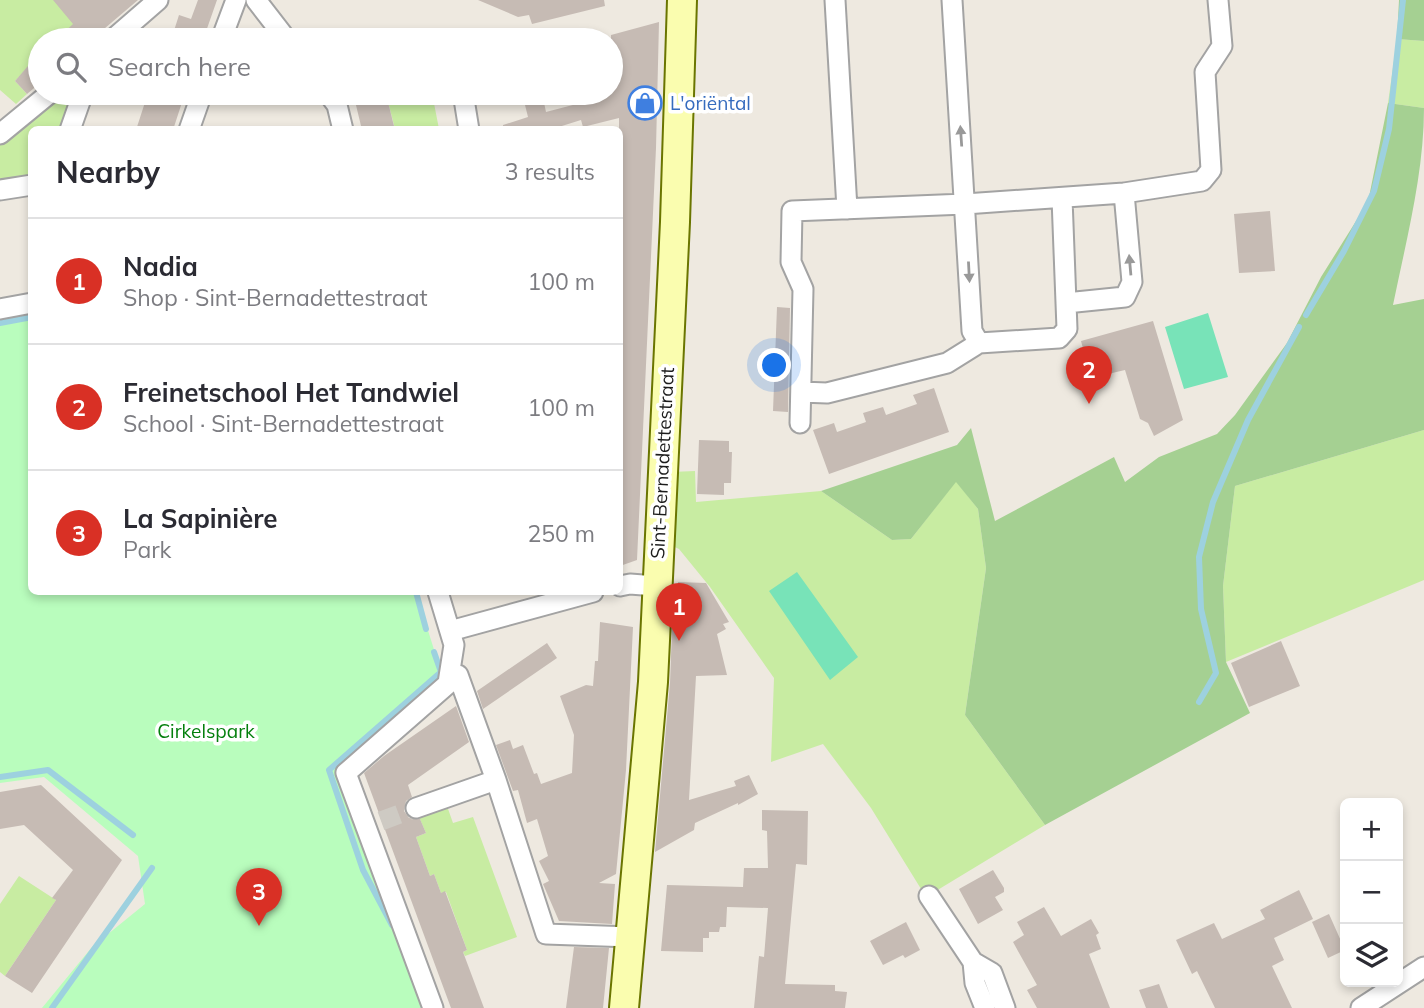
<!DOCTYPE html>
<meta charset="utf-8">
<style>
body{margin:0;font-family:Mulish,sans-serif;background:#f2f2f3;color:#2b2b33}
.controls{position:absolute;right:21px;bottom:21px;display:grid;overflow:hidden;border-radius:10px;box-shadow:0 4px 10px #0003}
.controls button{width:63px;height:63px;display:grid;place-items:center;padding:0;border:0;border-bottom:2px solid #e1e1e2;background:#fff;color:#2b2b33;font:35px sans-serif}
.you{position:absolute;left:775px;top:366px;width:24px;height:24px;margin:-18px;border:5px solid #fff;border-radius:50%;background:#1a73e8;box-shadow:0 0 0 10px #1a73e833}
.badge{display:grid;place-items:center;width:46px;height:46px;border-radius:50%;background:#d93025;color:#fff;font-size:23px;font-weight:700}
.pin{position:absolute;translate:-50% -58px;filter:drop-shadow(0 2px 4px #0008)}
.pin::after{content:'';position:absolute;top:37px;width:24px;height:21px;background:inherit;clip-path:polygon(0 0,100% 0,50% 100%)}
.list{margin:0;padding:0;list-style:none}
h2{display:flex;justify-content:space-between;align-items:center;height:91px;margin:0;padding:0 28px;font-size:30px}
h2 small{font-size:23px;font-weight:400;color:#7c7c81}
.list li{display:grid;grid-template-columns:46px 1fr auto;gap:21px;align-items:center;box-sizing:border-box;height:126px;padding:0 28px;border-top:2px solid #e1e1e2}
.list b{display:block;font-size:26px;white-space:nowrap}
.list p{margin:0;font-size:23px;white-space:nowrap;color:#7c7c81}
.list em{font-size:23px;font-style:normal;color:#7c7c81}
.icon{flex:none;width:38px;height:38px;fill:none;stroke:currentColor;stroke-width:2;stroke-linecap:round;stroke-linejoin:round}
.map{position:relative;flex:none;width:1424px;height:1008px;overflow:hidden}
.search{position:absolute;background:#fff;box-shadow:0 4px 10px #0003;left:28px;top:28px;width:595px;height:77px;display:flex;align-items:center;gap:18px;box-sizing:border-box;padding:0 24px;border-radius:38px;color:#7c7c81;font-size:26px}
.panel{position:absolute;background:#fff;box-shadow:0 4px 10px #0003;left:28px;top:126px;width:595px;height:469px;border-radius:10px}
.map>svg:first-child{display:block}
</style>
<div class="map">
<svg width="1424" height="1008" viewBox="0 0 1424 1008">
<rect width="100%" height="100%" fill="#eee9e0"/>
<path fill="#c8eca2" d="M0,0H93L65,38L61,40H40V54L15,81L27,94L16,104L0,90Z
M1397,39L1424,41V108L1388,103Z
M59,93H73L60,129L32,130L31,177L0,184V143Z
M432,93L439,129H395L386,94Z
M1424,430V580L1226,662L1223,586L1235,486Z
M695,471L696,502L821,491L892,540L911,539L956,481L978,509L986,568L965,715L1045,825L926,897L871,808L823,744L771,762L774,678L710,587L679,549L668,544L671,472Z
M447,806L453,823L473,817L517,937L465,956L463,952L467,950L446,892L441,893L434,874L430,876L416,837L426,833L419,817Z
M19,876L56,900L5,976L0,972V904Z"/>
<path fill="#a5d092" d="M1399,0H1424V41L1397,39Z
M1388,103L1424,108C1424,174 1406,241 1393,305L1424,299V430L1235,486L1223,586L1226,662L1250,713L1045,825L965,715L986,568L978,509L956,482L911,539L892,540L821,491L957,445L971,428L995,521L1114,457L1125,482L1159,457L1217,434L1235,415L1287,343L1321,277L1368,202Z"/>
<path fill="#b9fdbd" d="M31,317L32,592H416L441,672L339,772L428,1008H42L92,947L145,904L138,856L44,777L0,783V323Z"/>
<path fill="#78e3b8" d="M1208,313L1228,377L1184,389L1165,327Z
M797,572L858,657L830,680L769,591Z"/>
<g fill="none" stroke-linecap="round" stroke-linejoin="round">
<path stroke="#9dd1df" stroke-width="6" d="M1306,315L1344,251L1374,191L1389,129L1403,0
M0,323L32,317
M416,592L426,629
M1199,702L1216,673L1201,609L1199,557L1213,502L1248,420L1299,327
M0,777L48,770L133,835
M392,925L363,870L329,770L441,672L434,652
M52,1008L152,868"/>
</g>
<path fill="#c6bbb4" d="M53,0H138L91,40H56L73,24Z
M198,0H217L203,40H171L179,15L191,19Z
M478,0H604L605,6L532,24L529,15L518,17Z
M659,22L656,148L637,560L620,566L619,118L583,127L581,120L549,130H503V125L528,117L522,93H542L546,112L592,100L590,93H611V35Z
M40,52V83L27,94L15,81Z
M148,93H185L173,130H136Z
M386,94L395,130H362L355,101Z
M1270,211L1275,271L1239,273L1234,214Z
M777,307L790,308L788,412L773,411Z
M1153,321L1183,420L1154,436L1148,423L1140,419L1125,370L1091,378L1081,341Z
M934,388L949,432L829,474L813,430L834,423L837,432L866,422L863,413L883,407L886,415L917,404L913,395Z
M699,440L729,441V452H732L731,483H724V495L697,494Z
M678,582L706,583L729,622L723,624L726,629L717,634L727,675L696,676L689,800L736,786L734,781L749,775L758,794L738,805V803L695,823L694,830L655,852L670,683L673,602L677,603Z
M600,622L633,627L626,770L616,874L599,883L615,884L612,924L559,921L543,884L549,881L539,861L548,856L537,819L527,823L518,790L513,791L496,745L510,740L513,749L523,745L534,774L537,773L541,784L572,773L574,735L560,696L586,685L593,686L595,661H598Z
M1281,641L1300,686L1249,707L1231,663Z
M547,643L557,658L483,709L477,691Z
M456,706L469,742L408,785L412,797L406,801L404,811L409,818L420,819L426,833L416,837L430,876L434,874L441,893L445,891L467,950L463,952L484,1008H451L364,773L384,756Z
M41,785L122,860L32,993L5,976L56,900L52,898L73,870L24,825L0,829V792Z
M762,810L808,811L807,865L796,864L785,984L835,985V991L847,992L845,1008H754L759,956L764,957L768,908L727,907L726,927H720L719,932H709V938H703V952L661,951L667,885L743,887L744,868H768L767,831L762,830Z
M993,870L1004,888V892L995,897L1003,910L978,924L959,889Z
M1299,890L1313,919L1274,938L1284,960L1272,966L1292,1008H1215L1197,971L1192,974L1176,940L1214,923L1222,939L1265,919L1260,910Z
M1044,907L1061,936L1091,919L1099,933L1096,935L1101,949L1089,954L1110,1008H1037L1027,990L1037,985L1013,942L1024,935L1017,922Z
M1329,914L1345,950L1328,958L1312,922Z
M906,922L920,950L905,958L903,955L883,965L870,941Z
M574,947L609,948L603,1008H566Z
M1159,984L1168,1008H1146L1139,990Z"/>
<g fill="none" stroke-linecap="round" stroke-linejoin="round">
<path stroke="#cecac3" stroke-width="19" stroke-dasharray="19 10" stroke-linecap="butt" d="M381,821L416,808"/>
<defs>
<path id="street" d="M256,0L287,40
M835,0L847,209
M952,0L972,331L979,343L1059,338L1067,329L1062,198
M112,40L158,0
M221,40L236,0
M328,93L337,105L343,130
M463,93L469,130
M70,130L83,93
M189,130L202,93
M0,134L50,93
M0,190L32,185
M1066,303L1125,297L1132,282L1124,193
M0,309L32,303
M801,392L827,393L947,363L979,343
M800,423L803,289L791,262L792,211L965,204L1124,193L1202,181L1211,170L1205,72L1222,46L1218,0
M620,586L630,584L656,586
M438,592L454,645L448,683
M450,631L593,592
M416,808L496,780
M929,896L973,962L992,973L1005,1008
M973,962L975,983L985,1008
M433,1008L346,773L458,675L496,780L546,934L631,937
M1361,1008L1424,967"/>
<path id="secondary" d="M624,1008L653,682L675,222L682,0"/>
</defs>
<use href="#street" stroke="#a3a3a3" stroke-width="23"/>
<use href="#secondary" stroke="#6a7500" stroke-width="32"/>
<use href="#street" stroke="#fff" stroke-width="19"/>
<use href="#secondary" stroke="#fafdaf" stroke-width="28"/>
</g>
<defs><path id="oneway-solid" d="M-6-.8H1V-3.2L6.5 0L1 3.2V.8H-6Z" transform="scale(1.75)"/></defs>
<g fill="#999">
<use href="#oneway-solid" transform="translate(961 136) rotate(-94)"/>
<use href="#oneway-solid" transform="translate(1130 265) rotate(-95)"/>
<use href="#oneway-solid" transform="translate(969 272) rotate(87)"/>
</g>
<defs>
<symbol id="shop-ring" viewBox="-11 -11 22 22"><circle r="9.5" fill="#fff" stroke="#3f7fe0" stroke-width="1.5"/><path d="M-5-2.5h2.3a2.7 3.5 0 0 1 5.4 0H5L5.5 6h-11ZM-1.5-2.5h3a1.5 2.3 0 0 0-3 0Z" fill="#3f7fe0"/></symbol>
</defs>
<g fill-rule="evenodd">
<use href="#shop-ring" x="626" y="84" width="38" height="38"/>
</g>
<g text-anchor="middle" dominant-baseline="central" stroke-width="7" stroke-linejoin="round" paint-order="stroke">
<g font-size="19" fill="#366cbe" stroke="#fff" text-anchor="start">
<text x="670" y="103">L'oriëntal</text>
</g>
<g font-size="19" fill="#1c1c1c" stroke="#fff">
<text transform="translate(662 463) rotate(-87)">Sint-Bernadettestraat</text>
</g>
<g font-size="19" fill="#047f0d" stroke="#fff">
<text x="206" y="731">Cirkelspark</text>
</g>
</g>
</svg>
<div class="controls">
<button>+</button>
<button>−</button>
<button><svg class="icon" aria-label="layers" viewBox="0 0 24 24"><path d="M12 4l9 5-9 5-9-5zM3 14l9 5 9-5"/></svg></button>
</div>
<div class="you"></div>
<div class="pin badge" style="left:679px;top:641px">1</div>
<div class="pin badge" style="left:1089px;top:404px">2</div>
<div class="pin badge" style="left:259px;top:926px">3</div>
<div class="search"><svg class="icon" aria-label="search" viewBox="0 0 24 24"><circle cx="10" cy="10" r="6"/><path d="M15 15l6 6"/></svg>Search here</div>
<section class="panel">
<h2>Nearby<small>3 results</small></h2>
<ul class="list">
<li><span class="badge">1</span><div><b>Nadia</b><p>Shop · Sint-Bernadettestraat</p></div><em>100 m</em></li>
<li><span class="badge">2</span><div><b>Freinetschool Het Tandwiel</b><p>School · Sint-Bernadettestraat</p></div><em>100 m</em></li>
<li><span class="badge">3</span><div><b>La Sapinière</b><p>Park</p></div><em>250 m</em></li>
</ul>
</section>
</div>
